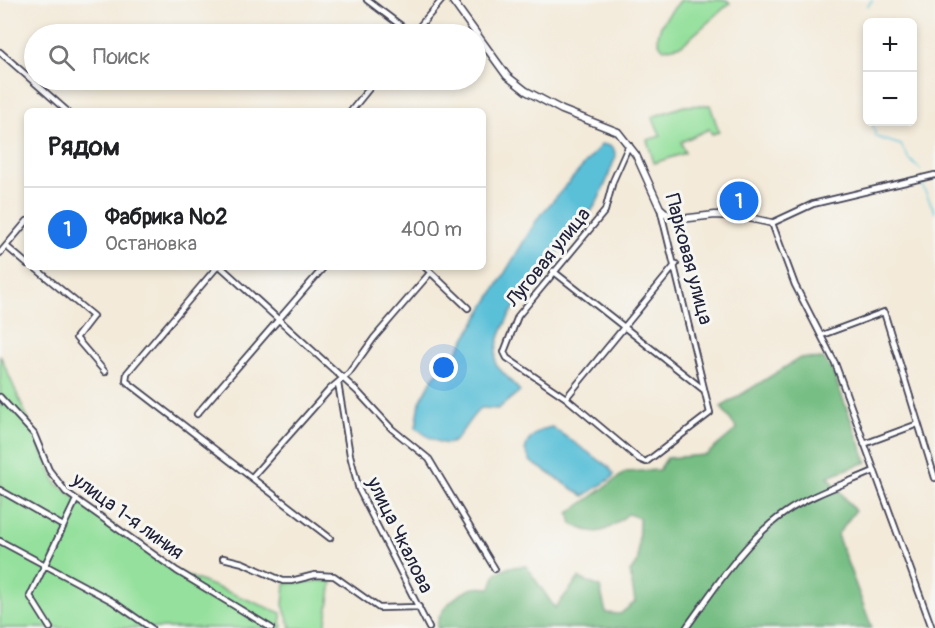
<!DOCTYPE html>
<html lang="ru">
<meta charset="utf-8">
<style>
body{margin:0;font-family:Pangolin,sans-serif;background:#f2f2f2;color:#202124}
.controls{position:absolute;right:18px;top:18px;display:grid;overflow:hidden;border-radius:9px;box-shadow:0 3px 9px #0003}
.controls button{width:54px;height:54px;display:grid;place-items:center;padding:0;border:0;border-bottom:2px solid #e0e0e0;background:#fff;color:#202124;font:30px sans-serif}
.you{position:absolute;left:444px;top:368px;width:21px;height:21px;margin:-15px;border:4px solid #fff;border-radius:50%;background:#1a73e8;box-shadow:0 0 0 9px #1a73e833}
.badge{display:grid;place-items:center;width:39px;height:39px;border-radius:50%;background:#1a73e8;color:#fff;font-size:20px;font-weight:700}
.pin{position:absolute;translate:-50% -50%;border:3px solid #fff;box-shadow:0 2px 6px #0006}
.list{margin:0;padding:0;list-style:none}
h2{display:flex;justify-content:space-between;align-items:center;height:78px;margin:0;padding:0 24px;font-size:26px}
h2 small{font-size:20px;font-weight:400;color:#757577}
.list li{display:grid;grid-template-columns:39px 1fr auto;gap:18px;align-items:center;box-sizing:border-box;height:84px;padding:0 24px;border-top:2px solid #e0e0e0}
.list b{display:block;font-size:22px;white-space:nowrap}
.list p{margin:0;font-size:20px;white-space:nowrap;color:#757577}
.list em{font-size:20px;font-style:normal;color:#757577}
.icon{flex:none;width:33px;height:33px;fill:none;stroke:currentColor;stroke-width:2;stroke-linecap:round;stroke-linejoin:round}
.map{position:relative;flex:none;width:935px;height:628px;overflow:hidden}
.search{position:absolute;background:#fff;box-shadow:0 3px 9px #0003;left:24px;top:24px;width:462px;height:66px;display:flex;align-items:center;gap:15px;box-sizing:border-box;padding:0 21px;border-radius:33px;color:#757577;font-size:22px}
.panel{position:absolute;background:#fff;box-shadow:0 3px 9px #0003;left:24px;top:108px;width:462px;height:162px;border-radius:9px}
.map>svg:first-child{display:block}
</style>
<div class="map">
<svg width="935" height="628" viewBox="0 0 935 628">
<rect width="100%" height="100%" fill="#f6f6f2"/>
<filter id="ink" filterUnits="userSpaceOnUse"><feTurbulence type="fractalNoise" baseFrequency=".0167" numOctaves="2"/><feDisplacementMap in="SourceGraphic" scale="12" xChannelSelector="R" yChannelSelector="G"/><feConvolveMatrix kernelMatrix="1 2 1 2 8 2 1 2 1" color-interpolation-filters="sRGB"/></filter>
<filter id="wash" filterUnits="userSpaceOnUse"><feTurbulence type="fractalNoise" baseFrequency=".008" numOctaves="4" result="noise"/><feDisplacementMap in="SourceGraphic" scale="24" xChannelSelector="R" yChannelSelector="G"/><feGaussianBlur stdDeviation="1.35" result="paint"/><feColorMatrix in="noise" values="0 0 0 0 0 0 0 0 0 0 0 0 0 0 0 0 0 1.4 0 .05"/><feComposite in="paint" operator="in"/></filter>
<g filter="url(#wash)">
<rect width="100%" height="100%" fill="#f3ead9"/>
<path fill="#94e09c" stroke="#5b816c" stroke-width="1.5" d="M681,0H727L730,3L682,45L664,49C647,35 671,12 681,0Z
M710,105L719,132L712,134L709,129L681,142L685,153L654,163L647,140L661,136L652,117L684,106Z
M0,355L56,483L173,570L281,613L282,628H0Z
M320,581H332L325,628H291L283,605L285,584Z"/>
<path fill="#77be84" stroke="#4c7060" stroke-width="1.5" d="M800,358L824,359L832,370L867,462L828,476L855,511L837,535L872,628H437C437,610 456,595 471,589C477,586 485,588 491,588L496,573L510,567L526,566L555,608L579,578L600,587L606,613L620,614L635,602L630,572L638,561L639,518L628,514C607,532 597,538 572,524L569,513L626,472L659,470L667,458L706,455L737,429L721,407Z"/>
<path fill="#5ac0d8" stroke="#3e718a" stroke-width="1.5" d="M602,144L613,147L616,156C609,173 604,192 594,207C568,248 489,314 496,365L520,391L498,409L481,408C454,432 461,463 416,428L420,402L433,378L457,352L538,218Z
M552,427L609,467L614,475L612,478L584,496L531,462L525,450C528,437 540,429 552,427Z"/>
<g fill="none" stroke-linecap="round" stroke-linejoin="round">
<path stroke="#5ac0d8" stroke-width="1.5" d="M868,6L872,0
M874,22H875
M872,122L876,137L901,145L909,159L921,170
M923,180V187L935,212"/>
</g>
</g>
<g filter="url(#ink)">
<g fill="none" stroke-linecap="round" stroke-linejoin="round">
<defs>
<path id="minor" d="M367,0L412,34
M413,34L442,0
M0,52L67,111
M351,111L376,80
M629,145L613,181L605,211L518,316L504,352L507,358L566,398L639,459L646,462L710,413L660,208
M6,246L27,264
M0,253L27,221
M34,267L93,316L76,338L105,372
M217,267L127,373L126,381L330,538
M221,267L357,391L392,429L429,459L495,569
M425,267L468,308
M553,271L704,390
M822,335L884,312L935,478
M338,383L350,455L359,490L429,628
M0,397L34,434L49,470L66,492L177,571L271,628
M566,398L676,264
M197,414L324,267
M864,444L918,424
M252,477L330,389L349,373L374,338L430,273
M0,490L63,526
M0,541L112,601L151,628
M223,558L243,563L283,581H291L315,575L334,576L379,608L419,607
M50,628L30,596L76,500
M686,628C715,588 745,540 786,512C812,494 845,484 874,471
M932,628L835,363L795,285L772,223L813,204L935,175"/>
<path id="tertiary" d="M452,0L507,76L526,91L562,110L618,132L636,155L660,208L668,215L681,219L715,215L745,217L772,223"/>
</defs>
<use href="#minor" stroke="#414053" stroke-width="8"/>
<use href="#tertiary" stroke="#414053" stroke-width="9"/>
<use href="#minor" stroke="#fff" stroke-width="4.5"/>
<use href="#tertiary" stroke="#fff" stroke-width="6"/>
</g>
</g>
<g text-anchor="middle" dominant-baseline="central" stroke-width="6" stroke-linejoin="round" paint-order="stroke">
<g font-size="20" fill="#22223b" stroke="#f6f6f2">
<text transform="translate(548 257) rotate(-51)">Луговая улица</text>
<text transform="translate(689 259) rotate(75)">Парковая улица</text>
<text transform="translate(128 516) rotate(36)">улица 1-я линия</text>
<text transform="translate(400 535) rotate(64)">улица Чкалова</text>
</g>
</g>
</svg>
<div class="controls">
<button>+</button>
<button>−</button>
</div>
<div class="you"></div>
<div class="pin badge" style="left:739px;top:201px">1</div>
<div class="search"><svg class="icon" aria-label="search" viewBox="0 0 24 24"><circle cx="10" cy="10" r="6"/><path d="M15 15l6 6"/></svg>Поиск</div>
<section class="panel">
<h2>Рядом<small></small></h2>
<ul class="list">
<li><span class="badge">1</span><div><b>Фабрика №2</b><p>Остановка</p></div><em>400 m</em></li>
</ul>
</section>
</div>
